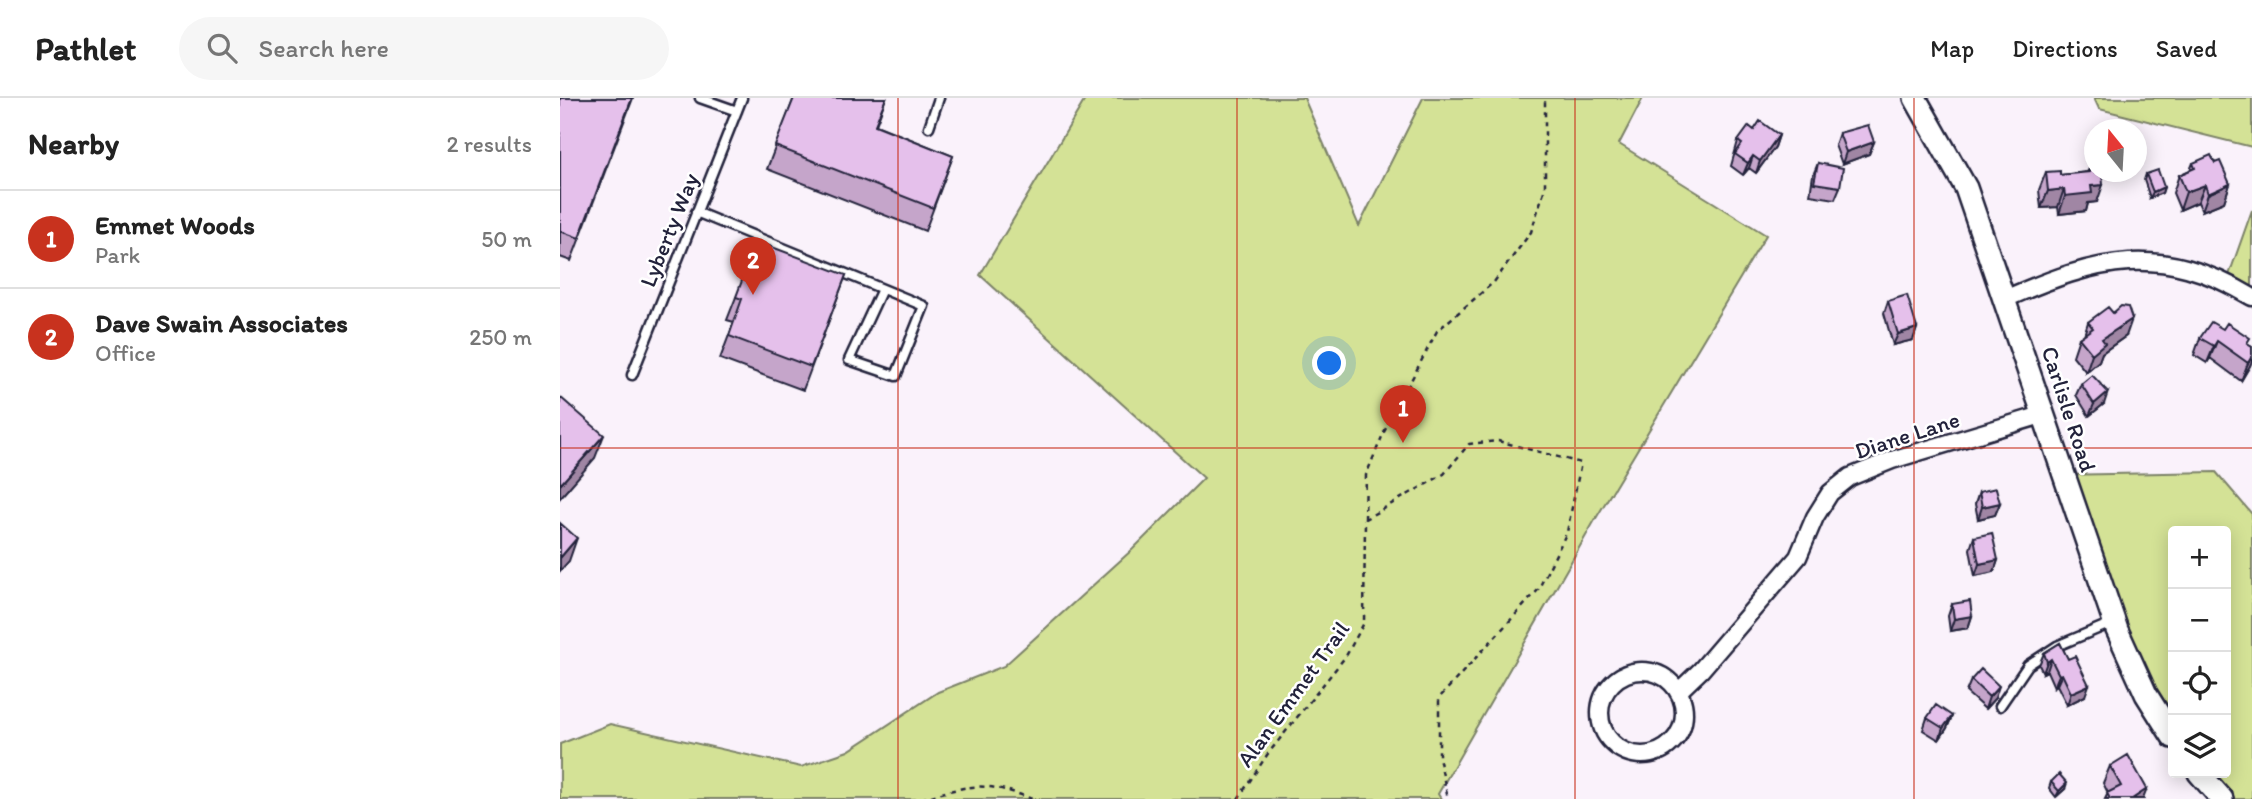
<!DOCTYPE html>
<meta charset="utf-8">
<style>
body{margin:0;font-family:Itim,sans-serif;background:#f6f6f6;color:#222}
.controls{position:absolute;right:21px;bottom:21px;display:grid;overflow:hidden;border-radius:7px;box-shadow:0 4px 18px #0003}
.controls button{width:63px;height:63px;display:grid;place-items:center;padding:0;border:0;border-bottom:2px solid #e0e0e0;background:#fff;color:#222;font:35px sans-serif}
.compass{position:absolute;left:1524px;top:21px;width:63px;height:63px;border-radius:50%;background:#fff;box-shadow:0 4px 18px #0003;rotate:342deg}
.you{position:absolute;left:770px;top:266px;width:24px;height:24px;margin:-18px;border:5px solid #fff;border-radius:50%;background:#1a73e8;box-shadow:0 0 0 10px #1a73e833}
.badge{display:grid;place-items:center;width:46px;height:46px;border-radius:50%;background:#c8321e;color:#fff;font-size:23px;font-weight:700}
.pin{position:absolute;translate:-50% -58px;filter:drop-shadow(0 2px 4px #0008)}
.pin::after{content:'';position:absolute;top:37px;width:24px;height:21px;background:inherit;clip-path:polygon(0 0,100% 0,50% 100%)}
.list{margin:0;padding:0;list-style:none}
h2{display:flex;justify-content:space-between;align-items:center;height:91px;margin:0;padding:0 28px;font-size:30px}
h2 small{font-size:23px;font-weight:400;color:#767676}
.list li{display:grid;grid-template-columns:46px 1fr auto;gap:21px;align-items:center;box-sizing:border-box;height:98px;padding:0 28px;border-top:2px solid #e0e0e0}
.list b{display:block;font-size:26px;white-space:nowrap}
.list p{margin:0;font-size:23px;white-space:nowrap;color:#767676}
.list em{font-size:23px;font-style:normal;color:#767676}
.icon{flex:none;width:38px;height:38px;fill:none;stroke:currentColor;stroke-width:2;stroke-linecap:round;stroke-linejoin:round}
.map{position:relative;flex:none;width:1692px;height:701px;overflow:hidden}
header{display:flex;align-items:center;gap:42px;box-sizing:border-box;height:98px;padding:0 35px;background:#fff;border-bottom:2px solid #e0e0e0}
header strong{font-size:33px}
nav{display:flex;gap:38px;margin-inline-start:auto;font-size:24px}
.search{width:490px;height:63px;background:#f6f6f6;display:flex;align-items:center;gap:18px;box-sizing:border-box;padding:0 24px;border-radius:38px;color:#767676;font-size:26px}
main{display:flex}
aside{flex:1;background:#fff}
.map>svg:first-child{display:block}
</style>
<header>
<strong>Pathlet</strong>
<div class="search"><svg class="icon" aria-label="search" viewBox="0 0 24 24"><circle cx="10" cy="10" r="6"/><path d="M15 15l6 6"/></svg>Search here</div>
<nav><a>Map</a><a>Directions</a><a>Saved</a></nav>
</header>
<main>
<aside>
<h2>Nearby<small>2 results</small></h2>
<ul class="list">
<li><span class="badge">1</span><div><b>Emmet Woods</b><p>Park</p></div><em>50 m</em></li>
<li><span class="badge">2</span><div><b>Dave Swain Associates</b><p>Office</p></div><em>250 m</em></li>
</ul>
</aside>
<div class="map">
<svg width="1692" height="701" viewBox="0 0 1692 701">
<rect width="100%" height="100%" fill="#faf2fb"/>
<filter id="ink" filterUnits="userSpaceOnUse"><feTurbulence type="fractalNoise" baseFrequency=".0143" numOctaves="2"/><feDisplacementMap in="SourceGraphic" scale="14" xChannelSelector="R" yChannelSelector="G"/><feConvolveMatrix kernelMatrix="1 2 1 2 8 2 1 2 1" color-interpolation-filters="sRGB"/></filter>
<g filter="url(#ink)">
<path fill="#d4e296" stroke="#7b8268" stroke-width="2" d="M526,0H744L799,128L863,0H1083L1059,46L1206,137L1035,422L878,696L881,701H0V646L50,626L241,669L288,653L378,594L444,568L573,451L644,380L420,177Z
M1534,0H1692V49L1539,11Z
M1692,112V192L1668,180Z
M1656,374L1692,416V701H1664L1640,675H1666V433H1613V640L1499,377Z"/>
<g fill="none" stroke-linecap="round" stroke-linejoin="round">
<defs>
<path id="lane" d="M140,0L177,13
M369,29L379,0
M136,114L364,208L336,278L289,262L322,191
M72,277L182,0
M1440,608L1468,567L1497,548L1554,524"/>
<path id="street" d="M1445,201C1538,160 1600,144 1692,199
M1040 615a42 42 0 1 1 84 0a42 42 0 1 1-84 0Z
M1118,594L1141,572L1238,459L1255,419L1270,395L1290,379L1332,362L1482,317"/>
<path id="secondary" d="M1355,0L1406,90L1557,532L1586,596L1613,639
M1639,675L1662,701"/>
</defs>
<use href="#lane" stroke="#22223b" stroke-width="13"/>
<use href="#street" stroke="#22223b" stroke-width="21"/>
<use href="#secondary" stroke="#22223b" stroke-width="26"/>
<path stroke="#22223b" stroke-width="2.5" stroke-dasharray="5 5" stroke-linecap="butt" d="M805,421L806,377L824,334L877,233L934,184L971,134L985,90V0
M361,701C409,687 424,682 472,701
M678,701L707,657L786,558L804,525L805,421L884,376L909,346L938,343L1021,365L1007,434L978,492L879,600V659L888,701"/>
<use href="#lane" stroke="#fff" stroke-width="8"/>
<use href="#street" stroke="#fff" stroke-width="16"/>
<use href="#secondary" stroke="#fff" stroke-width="21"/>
</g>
<path fill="#c5a5ca" stroke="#22223b" stroke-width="2" d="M0,0H73L11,163L0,159Z
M234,0H326L316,27L393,58L365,133L207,71Z
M1194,32L1219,37L1215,49L1196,75L1189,70L1183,77L1171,68L1178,43Z
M1279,35L1314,44L1309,56L1282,66L1275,47Z
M1258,65L1280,89L1275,101L1250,97L1253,77Z
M1633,65H1655L1670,86L1664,104L1642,113L1638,104L1620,112L1613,95L1619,77L1630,72Z
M1529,71L1537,104L1528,105L1526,113L1499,116L1498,109L1481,110L1479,92L1486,74L1500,77L1527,74Z
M1586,76L1604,89L1602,95L1590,100L1584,82Z
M286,177L243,292L160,261L174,224L167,222L176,199L190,183Z
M1328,203L1357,230L1353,242L1333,247L1324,215Z
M1528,224L1566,238L1542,255L1539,263L1526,274L1513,258L1519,240L1524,237Z
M1663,231L1692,248V263L1681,283L1650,260L1647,265L1634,257L1640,240Z
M1521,286L1544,306L1529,318L1516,297Z
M1419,394L1440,405L1435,417L1418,421L1415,406Z
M1414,439L1438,462L1434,474L1415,478L1410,451Z
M1392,506L1412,518L1408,530L1390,533L1388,518Z
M1500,545L1525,598L1507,607L1497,587L1494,589L1487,573L1483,575L1479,567L1484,555Z
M1411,582L1435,600L1425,611L1406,594Z
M1392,618L1387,630L1379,642L1363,632L1367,620Z
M1550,668L1583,701H1545L1548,695L1543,685Z
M1491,684L1505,691L1496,699L1489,690Z"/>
<path fill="#a086a4" stroke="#22223b" stroke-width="2" d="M1219,37L1215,49L1196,75L1200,63Z
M1314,44L1309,56L1282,66L1286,54Z
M1193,58L1189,70L1183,77L1188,65Z
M1670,86L1664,104L1642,113L1648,96Z
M1543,87L1537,104L1528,105L1526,113L1499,116L1505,98L1531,88Z
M1645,87L1638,104L1620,112L1626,94Z
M1604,89L1602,95L1590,100L1593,94Z
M1504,91L1498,109L1481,110L1488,93Z
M1572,221L1566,238L1542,255L1539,263L1526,274L1532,256L1542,241Z
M1357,230L1353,242L1333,247L1338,236Z
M1657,243L1650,260L1647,265L1654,248Z
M1692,258V263L1690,268L1681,283L1688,265Z
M1548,294L1544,306L1529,318L1534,306Z
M44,337L35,360L0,400V387Z
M1440,405L1435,417L1418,421L1422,409Z
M17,440L9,463L0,473V460Z
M1438,462L1434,474L1415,478L1419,466Z
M1412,518L1408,530L1390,533L1394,521Z
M1491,561L1487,573L1483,575L1487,564Z
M1502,576L1497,587L1494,589L1499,577Z
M1529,587L1525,598L1507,607L1511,595Z
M1439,588L1435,600L1425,611L1429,599Z
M1392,618L1387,630L1379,642L1383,630Z
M1507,685L1505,691L1496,699L1499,693Z
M1587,691L1583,701H1572Z"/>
<path fill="#e5c0eb" stroke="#22223b" stroke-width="2" d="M0,0H72L19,140L0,133Z
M234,0H326L315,27L393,58L373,110L215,48Z
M1200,23L1219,37L1200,63L1193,58L1188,65L1175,56L1182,46L1178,43L1189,28L1194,32Z
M1308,27L1314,44L1286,54L1279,35Z
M1651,57L1655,65L1660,63L1670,86L1648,96L1645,87L1626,94L1619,77L1635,70L1633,65Z
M1258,65L1283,70L1280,89L1254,85Z
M1535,70V74H1542L1543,87L1531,88L1532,95L1505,98L1504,91L1488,93L1486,74L1500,73V77L1529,74V71Z
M1598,72L1604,89L1593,94L1586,76Z
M204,146L286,177L251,269L169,238L182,201L176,199L183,180L190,183Z
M1347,197L1357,230L1338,236L1328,203Z
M1561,208L1568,209L1572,221L1542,241L1545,245L1532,256L1519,240L1533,230L1528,224L1548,209L1553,215Z
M1651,224L1663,231L1667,225L1690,240L1687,245L1692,248V258L1688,265L1657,243L1654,248L1640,240Z
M1532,277L1548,294L1534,306L1521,286Z
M0,299L44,337L0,387Z
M1436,390L1440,405L1422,409L1419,394Z
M0,425L17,440L0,460Z
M1432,435L1438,462L1419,466L1414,439Z
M1410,503L1412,518L1394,521L1392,506Z
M1500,545L1508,561L1515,558L1529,587L1511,595L1502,576L1499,577L1491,561L1487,564L1484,555Z
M1421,571L1439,588L1429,599L1411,582Z
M1376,607L1392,618L1383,630L1367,620Z
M1568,657L1587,691L1572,701H1550L1547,695L1561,688L1550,668Z
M1499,676L1507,685L1499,693L1491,684Z"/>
</g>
<path fill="none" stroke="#c8321e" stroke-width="2" stroke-opacity="0.55" d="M338,0V701M677,0V701M1015,0V701M1354,0V701M0,350H1692"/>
<g text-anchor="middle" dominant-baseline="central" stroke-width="5" stroke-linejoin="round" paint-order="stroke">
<g font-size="23" fill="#22223b" stroke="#fff">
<text transform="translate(109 132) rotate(-68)">Lyberty Way</text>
<text transform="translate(1509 311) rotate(72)">Carlisle Road</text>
<text transform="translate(1347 337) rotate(-18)">Diane Lane</text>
<text transform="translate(733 596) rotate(-54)">Alan Emmet Trail</text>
</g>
</g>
</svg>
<div class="controls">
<button>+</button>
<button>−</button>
<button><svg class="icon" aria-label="locate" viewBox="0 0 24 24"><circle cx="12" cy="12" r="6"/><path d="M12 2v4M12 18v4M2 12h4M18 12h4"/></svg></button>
<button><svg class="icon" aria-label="layers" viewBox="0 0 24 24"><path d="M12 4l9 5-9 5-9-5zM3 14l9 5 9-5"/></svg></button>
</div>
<svg class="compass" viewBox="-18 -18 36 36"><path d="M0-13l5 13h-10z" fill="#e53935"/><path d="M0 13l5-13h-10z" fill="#767676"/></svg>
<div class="you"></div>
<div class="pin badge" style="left:843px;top:345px">1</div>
<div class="pin badge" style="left:193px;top:197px">2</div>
</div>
</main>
